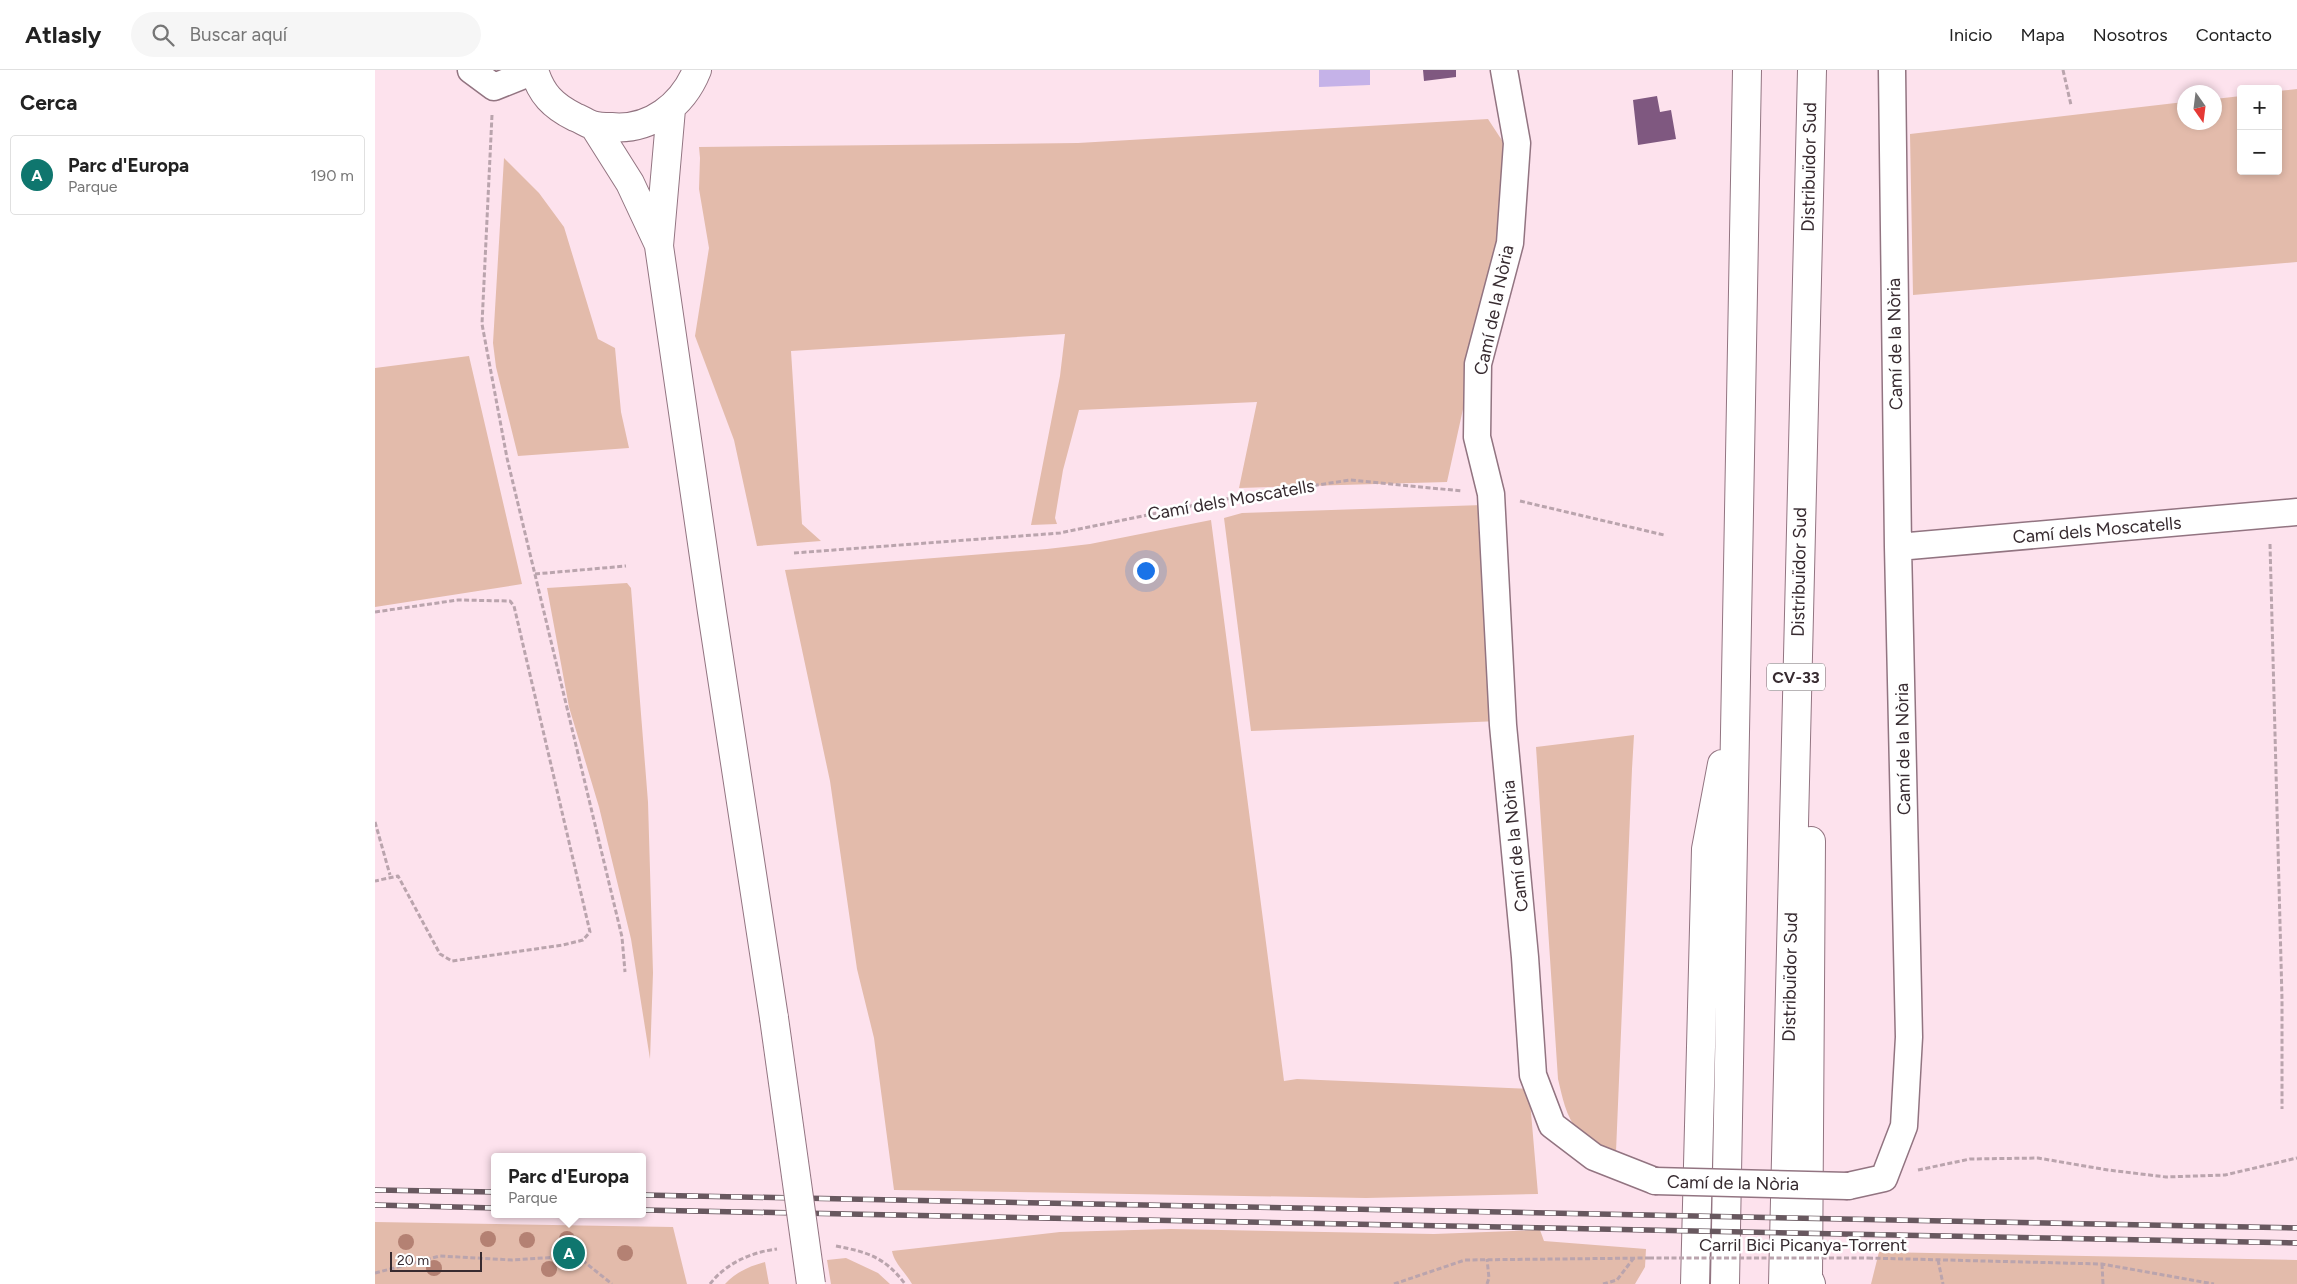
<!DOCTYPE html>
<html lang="es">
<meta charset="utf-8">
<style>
body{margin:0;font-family:Figtree,sans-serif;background:#f6f6f6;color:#222}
.controls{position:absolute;right:15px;top:15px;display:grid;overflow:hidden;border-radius:5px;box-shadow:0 2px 8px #0003}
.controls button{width:45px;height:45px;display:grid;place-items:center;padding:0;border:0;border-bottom:1px solid #e0e0e0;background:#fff;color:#222;font:25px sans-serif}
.compass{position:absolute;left:1802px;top:15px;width:45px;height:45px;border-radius:50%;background:#fff;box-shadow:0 2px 8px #0003;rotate:166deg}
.scale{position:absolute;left:15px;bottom:12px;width:92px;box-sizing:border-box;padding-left:5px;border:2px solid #372b30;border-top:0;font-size:14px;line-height:18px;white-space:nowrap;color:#372b30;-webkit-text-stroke:4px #fff;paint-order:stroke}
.you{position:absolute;left:770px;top:500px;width:18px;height:18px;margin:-12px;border:4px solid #fff;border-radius:50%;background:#1a73e8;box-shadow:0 0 0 8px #1a73e833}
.badge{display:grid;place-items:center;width:32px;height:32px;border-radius:50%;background:#0f766e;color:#fff;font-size:16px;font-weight:700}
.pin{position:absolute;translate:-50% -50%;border:2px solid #fff;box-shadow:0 1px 5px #0006}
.popup{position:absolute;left:116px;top:1083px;width:155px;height:65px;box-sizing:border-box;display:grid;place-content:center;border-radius:5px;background:#fff;filter:drop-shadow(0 1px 4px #0005);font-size:16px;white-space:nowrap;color:#767676}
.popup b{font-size:19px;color:#222}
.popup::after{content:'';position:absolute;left:50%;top:100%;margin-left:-10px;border:10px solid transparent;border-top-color:#fff}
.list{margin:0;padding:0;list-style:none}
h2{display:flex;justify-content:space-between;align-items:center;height:65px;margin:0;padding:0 20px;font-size:21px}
h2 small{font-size:16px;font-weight:400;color:#767676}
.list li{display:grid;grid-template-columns:32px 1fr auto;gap:15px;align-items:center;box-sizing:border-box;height:80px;margin:0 10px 10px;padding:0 10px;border:1px solid #e0e0e0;border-radius:5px}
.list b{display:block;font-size:19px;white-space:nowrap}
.list p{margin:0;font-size:16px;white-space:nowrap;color:#767676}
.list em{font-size:16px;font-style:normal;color:#767676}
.icon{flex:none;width:28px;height:28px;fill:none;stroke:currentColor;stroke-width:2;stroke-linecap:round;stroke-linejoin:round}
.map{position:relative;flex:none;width:1922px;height:1214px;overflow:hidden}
header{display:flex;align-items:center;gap:30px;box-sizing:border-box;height:70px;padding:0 25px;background:#fff;border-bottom:1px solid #e0e0e0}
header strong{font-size:24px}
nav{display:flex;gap:28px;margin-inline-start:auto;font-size:18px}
.search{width:350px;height:45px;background:#f6f6f6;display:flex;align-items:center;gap:12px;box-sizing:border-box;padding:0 18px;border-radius:28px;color:#767676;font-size:19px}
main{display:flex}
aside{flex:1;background:#fff}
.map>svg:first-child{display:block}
</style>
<header>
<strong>Atlasly</strong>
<div class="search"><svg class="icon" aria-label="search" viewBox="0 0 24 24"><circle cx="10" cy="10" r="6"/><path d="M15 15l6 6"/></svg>Buscar aquí</div>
<nav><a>Inicio</a><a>Mapa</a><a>Nosotros</a><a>Contacto</a></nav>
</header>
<main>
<aside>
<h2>Cerca<small></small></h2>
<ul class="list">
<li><span class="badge">A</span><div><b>Parc d'Europa</b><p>Parque</p></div><em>190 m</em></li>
</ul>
</aside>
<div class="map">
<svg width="1922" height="1214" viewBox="0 0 1922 1214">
<rect width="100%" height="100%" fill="#fde2ed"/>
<path fill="#e3bbab" d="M1922,19V192L1538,225L1535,64L1809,32L1810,52H1840V29L1866,26V101H1903V21Z
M1113,49L1130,75L1131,143L1072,412L864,418L882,332L704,340L688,400L680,448L682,454L656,455L685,306L690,264L416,281L427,454L446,471L382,476L359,370L320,266L334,178L324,119L325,88L324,77L703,73Z
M129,88L164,123L189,157L223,269L240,278L246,342L254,378L143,386L121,297L118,273Z
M94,286L147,514L0,537V298Z
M1108,435L1125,651L876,661L849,448L867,443Z
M836,450L909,1011L922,1009L1154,1019L1163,1124L991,1128L519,1120L499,968L482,899L455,711L410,500L672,479L715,474Z
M252,513L256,518L273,732L278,903L275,989L256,869L224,737L194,637L172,518Z
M1259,665L1257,699L1241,1082C1229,1077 1212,1071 1203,1061C1191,1047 1187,1026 1183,1009L1161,677Z
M0,1152L298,1157L312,1214H0Z
M796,1159L1059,1164L1165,1160L1169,1171L1271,1179L1270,1197L1260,1214H537C531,1203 519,1193 517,1181L685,1162Z
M1504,1182L1922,1190V1214H1496Z
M471,1188L503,1203L515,1214H456L452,1190Z
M390,1192L394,1214H350C361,1202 375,1196 390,1192Z"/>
<path fill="#c5b2e8" d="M944,0H995V15L944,17Z"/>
<path fill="#7f5880" d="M1048,0H1081V7L1049,11Z
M1282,26L1285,42L1296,40L1301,69L1263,75L1258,30Z"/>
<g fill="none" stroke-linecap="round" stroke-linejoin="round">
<defs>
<path id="minor" d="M96,0L119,17L159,1
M1129,0L1142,73L1135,173L1103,294L1102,367L1116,424L1128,655L1150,887L1158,1005L1177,1055L1219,1087L1280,1111
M1523,477L1922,442
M1473,1116L1509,1108L1529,1056L1534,967L1523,477L1517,0"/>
<path id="tertiary" d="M159,0C166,24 178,36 200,47C206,49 211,53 217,55C223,57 230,57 236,57C275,61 308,35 322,0
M296,39L284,176L337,542L399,948
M219,56L255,113L284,175"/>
<path id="trunk" d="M1320,1214L1331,779L1347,694
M1350,1214L1372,0
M1408,1214L1437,0
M1436,1214L1433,1207L1436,771"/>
</defs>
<use href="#minor" stroke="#927481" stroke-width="29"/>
<use href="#tertiary" stroke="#927481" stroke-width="30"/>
<use href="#trunk" stroke="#927481" stroke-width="30"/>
<path stroke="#baa4ad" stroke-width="3" stroke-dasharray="5 2.5" stroke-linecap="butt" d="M1688,0L1696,35
M117,45L107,254L132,388L247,867L250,902
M1145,431L1289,465
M1895,474L1907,929V1039
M419,483L685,463L845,430L975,410L1087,421
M160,504L251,496
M0,542L83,530L135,531L139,536L215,862L208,870L188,875L77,891L65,884L23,806L0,811
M0,752L15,805
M1543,1100L1595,1089L1663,1088L1733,1100L1791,1107L1850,1105L1922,1088
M461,1176C492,1182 510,1187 530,1214
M1493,1188L1727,1194L1839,1214
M1563,1190L1568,1214
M1727,1194L1728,1214
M0,1203L65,1186L137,1190L184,1187L207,1190L237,1214
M335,1214C351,1193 377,1182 402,1179
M1019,1214L1090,1190L1274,1188
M1112,1214L1114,1208L1112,1189
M1228,1214L1242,1210L1258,1189"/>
<use href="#minor" stroke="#fff" stroke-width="26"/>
<use href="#tertiary" stroke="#fff" stroke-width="28"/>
<use href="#trunk" stroke="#fff" stroke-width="28"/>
<defs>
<path id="rail" d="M0,1120L120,1122
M268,1125L1922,1158
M0,1135L120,1138
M268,1140L1922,1173"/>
</defs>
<use href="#rail" stroke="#68585f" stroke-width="5.5"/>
<use href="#rail" stroke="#fff" stroke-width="4" stroke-dasharray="11" stroke-linecap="butt"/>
<defs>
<path id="minor-bridge" d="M1280,1111L1473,1116"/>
<path id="tertiary-bridge" d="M399,948L436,1214"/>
</defs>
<use href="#minor-bridge" stroke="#927481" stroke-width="29" stroke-linecap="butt"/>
<use href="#tertiary-bridge" stroke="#927481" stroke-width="30" stroke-linecap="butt"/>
<path stroke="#baa4ad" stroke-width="3" stroke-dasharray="5 2.5" stroke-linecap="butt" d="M1274,1188H1493"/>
<use href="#minor-bridge" stroke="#fff" stroke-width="26"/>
<use href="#tertiary-bridge" stroke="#fff" stroke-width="28"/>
</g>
<g fill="#b48173">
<circle cx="113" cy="1169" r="8"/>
<circle cx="192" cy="1169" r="8"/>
<circle cx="152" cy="1170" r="8"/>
<circle cx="31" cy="1172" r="8"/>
<circle cx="250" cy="1183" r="8"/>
<circle cx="59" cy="1198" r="8"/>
<circle cx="174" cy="1199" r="8"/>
</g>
<g text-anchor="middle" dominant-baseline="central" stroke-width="5" stroke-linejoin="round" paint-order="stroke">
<rect fill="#fff" stroke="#736b6e" stroke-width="1" x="1392" y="593.5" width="58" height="27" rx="4"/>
<g font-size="16" font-weight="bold" fill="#372b30">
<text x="1421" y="607">CV-33</text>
</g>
<g font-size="18" fill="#372b30" stroke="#fff">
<text transform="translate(1434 97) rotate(-89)">Distribuïdor Sud</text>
<text transform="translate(1119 240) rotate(-78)">Camí de la Nòria</text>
<text transform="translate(1520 274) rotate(-91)">Camí de la Nòria</text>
<text transform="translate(856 430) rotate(-10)">Camí dels Moscatells</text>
<text transform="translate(1722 460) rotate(-5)">Camí dels Moscatells</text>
<text transform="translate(1424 502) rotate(-89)">Distribuïdor Sud</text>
<text transform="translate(1528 679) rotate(-91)">Camí de la Nòria</text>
<text transform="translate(1140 776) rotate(-96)">Camí de la Nòria</text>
<text transform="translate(1415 907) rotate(-89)">Distribuïdor Sud</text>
<text transform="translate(1358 1113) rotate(1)">Camí de la Nòria</text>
<text x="1428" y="1175">Carril Bici Picanya-Torrent</text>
</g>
</g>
</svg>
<div class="controls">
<button>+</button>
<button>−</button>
</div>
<svg class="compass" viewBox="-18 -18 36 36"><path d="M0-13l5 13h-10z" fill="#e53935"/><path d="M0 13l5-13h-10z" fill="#767676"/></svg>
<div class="scale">20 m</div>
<div class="you"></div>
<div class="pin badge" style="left:194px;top:1183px">A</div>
<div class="popup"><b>Parc d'Europa</b>Parque</div>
</div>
</main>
